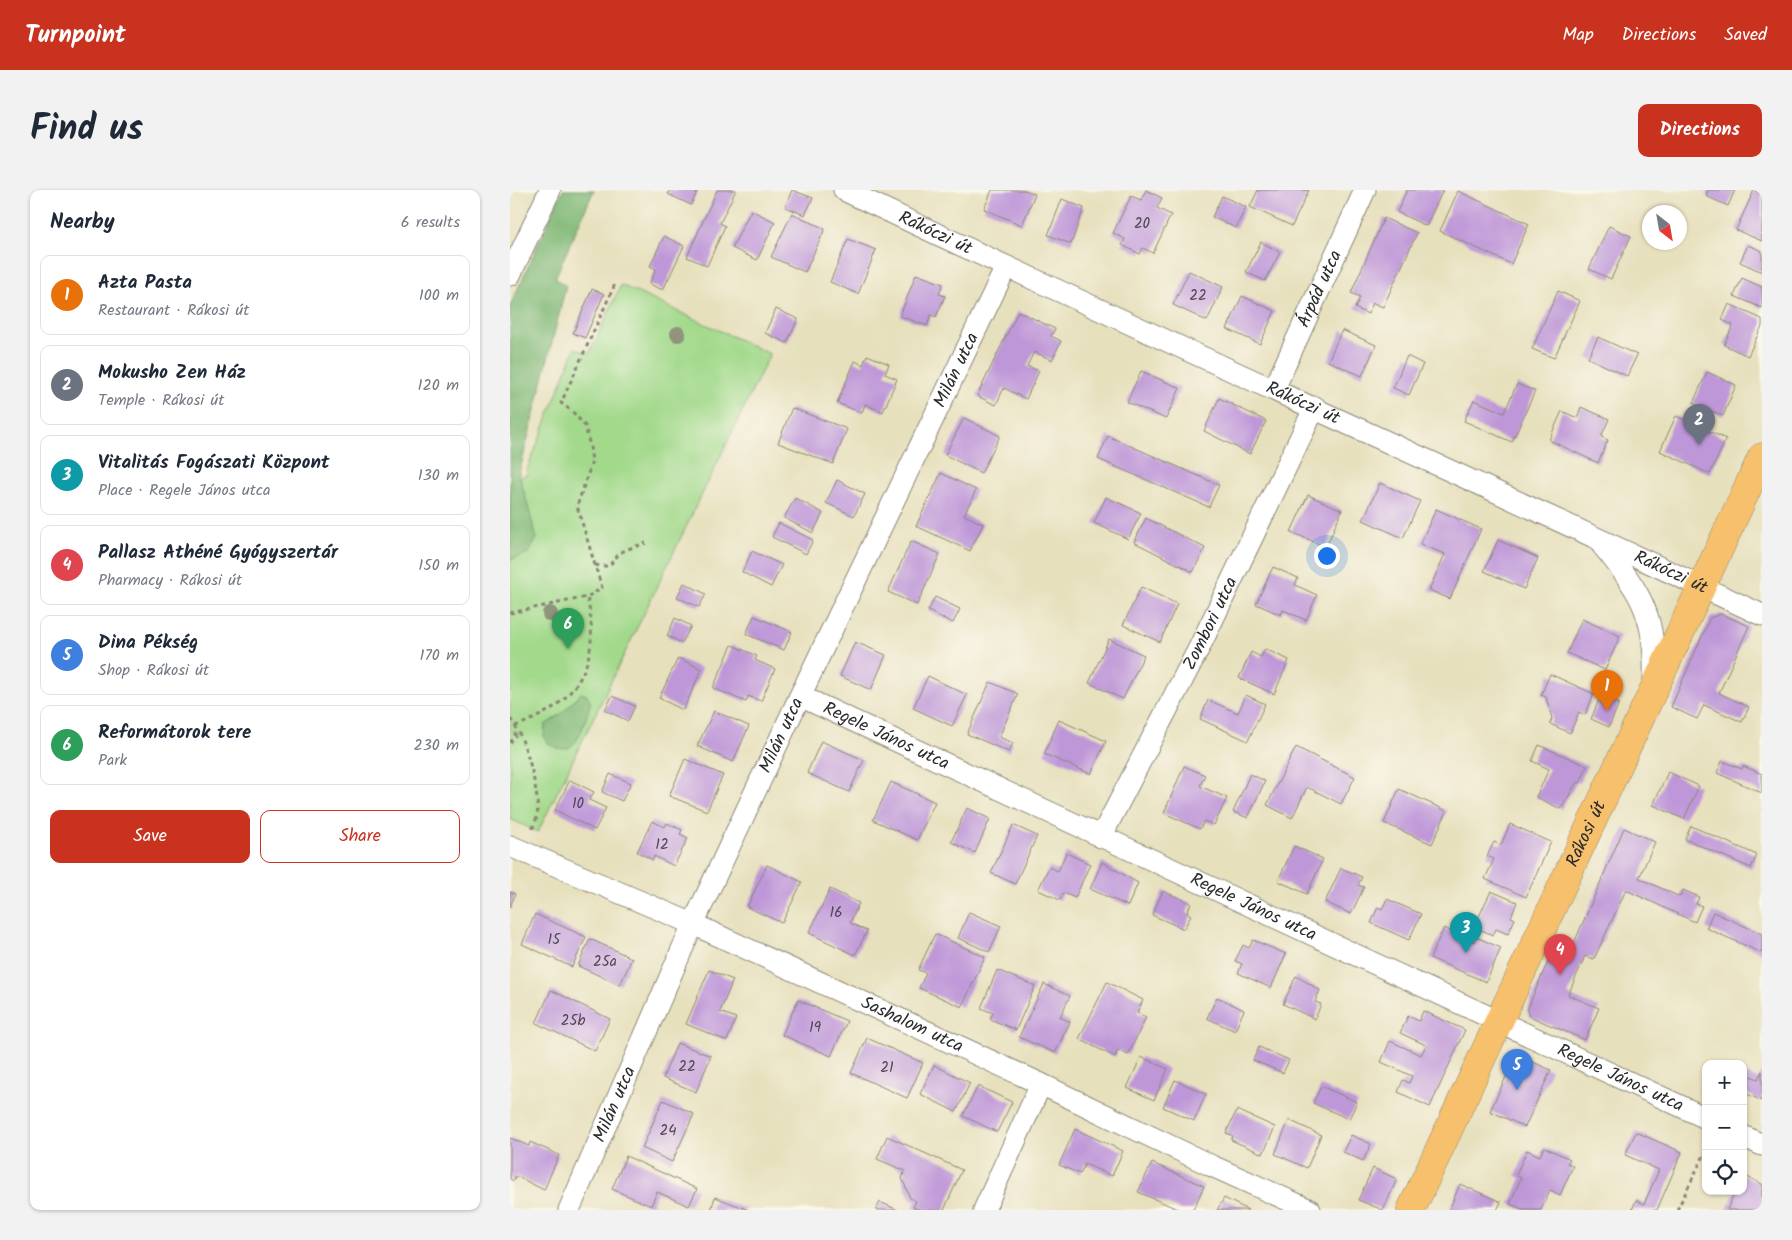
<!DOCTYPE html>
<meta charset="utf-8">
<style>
body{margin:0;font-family:Kalam,sans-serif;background:#f2f2f3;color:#1f2937}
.controls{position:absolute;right:15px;bottom:15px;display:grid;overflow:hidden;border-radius:10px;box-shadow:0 1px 4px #0004}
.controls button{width:45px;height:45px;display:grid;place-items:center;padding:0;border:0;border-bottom:1px solid #e0e1e3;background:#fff;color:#1f2937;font:25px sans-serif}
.compass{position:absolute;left:1132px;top:15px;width:45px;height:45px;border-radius:50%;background:#fff;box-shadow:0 1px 4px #0004;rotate:149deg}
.you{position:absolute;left:816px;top:365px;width:18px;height:18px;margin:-12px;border:4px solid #fff;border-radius:50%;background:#1a73e8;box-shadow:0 0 0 8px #1a73e833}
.badge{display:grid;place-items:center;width:32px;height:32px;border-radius:50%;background:#c8321e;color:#fff;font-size:16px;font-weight:700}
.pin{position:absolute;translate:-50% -41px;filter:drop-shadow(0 1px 2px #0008)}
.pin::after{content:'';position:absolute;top:26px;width:18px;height:15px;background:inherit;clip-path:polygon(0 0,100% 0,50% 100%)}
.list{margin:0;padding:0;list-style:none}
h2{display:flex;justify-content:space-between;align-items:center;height:65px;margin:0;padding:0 20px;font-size:21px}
h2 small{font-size:16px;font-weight:400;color:#747a83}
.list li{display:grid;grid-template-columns:32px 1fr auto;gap:15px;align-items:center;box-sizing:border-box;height:80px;margin:0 10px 10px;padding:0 10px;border:1px solid #e0e1e3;border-radius:10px}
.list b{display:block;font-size:19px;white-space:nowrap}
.list p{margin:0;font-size:16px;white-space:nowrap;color:#747a83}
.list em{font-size:16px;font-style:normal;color:#747a83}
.actions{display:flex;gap:10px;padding:15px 20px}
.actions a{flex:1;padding:11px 0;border:1px solid #c8321e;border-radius:10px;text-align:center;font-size:18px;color:#c8321e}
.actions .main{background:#c8321e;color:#fff}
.icon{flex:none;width:28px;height:28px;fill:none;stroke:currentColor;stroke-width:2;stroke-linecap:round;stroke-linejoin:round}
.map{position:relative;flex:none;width:1252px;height:1020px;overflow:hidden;border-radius:10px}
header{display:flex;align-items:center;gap:30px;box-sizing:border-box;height:70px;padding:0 25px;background:#c8321e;color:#fff}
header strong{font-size:24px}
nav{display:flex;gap:28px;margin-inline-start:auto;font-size:18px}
.intro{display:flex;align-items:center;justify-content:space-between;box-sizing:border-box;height:120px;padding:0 30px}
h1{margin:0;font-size:35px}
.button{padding:12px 22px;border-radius:10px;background:#c8321e;color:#fff;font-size:18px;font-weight:700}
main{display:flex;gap:30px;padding:0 30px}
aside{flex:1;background:#fff;border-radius:10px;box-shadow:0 1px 4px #0004}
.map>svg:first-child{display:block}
</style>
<header>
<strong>Turnpoint</strong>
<nav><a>Map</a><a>Directions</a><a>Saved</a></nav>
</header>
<div class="intro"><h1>Find us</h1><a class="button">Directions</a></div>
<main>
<aside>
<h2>Nearby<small>6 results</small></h2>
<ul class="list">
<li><span class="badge" style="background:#e8710a">1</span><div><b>Azta Pasta</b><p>Restaurant · Rákosi út</p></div><em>100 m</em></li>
<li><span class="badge" style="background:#6b7280">2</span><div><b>Mokusho Zen Ház</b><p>Temple · Rákosi út</p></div><em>120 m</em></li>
<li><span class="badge" style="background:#0f9aa8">3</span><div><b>Vitalitás Fogászati Központ</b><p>Place · Regele János utca</p></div><em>130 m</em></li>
<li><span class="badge" style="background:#e0444e">4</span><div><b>Pallasz Athéné Gyógyszertár</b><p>Pharmacy · Rákosi út</p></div><em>150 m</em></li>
<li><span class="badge" style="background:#3f7fe0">5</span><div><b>Dina Pékség</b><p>Shop · Rákosi út</p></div><em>170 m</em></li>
<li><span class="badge" style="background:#2e9e5b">6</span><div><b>Reformátorok tere</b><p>Park</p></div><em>230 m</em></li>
</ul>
<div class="actions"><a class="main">Save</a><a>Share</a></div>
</aside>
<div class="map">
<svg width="1252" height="1020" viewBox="0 0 1252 1020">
<rect width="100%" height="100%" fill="#fbf7ec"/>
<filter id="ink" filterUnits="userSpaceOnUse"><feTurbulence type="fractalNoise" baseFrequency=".02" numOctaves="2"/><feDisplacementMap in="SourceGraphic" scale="10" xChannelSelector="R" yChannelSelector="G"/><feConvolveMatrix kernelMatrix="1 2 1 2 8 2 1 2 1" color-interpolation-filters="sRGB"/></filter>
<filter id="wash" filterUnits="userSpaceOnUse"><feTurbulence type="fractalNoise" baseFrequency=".0096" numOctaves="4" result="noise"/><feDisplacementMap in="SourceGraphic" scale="20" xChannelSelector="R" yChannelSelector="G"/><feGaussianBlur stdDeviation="1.12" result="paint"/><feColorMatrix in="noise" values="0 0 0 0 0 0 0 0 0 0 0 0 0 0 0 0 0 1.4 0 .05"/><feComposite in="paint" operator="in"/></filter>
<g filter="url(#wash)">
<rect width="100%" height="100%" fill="#e7e0bd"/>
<path fill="#a2d98b" stroke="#66825b" d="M111,95L260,164L28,642L0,629V289L18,285L17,280L65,158L79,164Z"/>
<path fill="#81b977" stroke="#567251" d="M53,0H84L45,88L56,96L9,284L27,349L19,363L0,370V116Z
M71,503L77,505L81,512C75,528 69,565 48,558C40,556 37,553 34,546L35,535L51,524Z"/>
<g id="blocks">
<path fill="#be97d8" d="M160,0H188L181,15L158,4Z
M207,0H226L210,33L215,36L197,76L177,67Z
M282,0L303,8L295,25L275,17Z
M482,0H515L525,4L512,35L474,19Z
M636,0L652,8L647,18L661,25L643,63L633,58L630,64L612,55L615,49L603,43L621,6L631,10Z
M748,0H799L782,36L740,17Z
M897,0H933L916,36L887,22Z
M1198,0H1225L1218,16L1196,6Z
M1244,0L1252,4V51L1226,40Z
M948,1L1019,34L1001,74L930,41Z
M712,6L736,17L726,38L702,27Z
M552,9L574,18L561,54L538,45Z
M241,20L265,32L247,70L222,58Z
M282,23L315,39L295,82L261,67Z
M874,28L907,43L873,117L863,113L858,124L845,118L850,107L841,103Z
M1099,36L1121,46L1101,89L1079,79Z
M154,46L174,56L153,100L139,94L146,79L140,76Z
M338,49L366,60L348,104L320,92Z
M751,52L770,62L755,91L736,82Z
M1238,55L1252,61V82L1230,72Z
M679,81L713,97L697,131L663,115Z
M406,84L433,94L429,104L435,106L426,127L421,125L417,136L390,126Z
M1232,88L1252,97V118L1224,106Z
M82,99L94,104L75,148L63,143Z
M1048,101L1070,111L1044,168L1022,159Z
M732,106L765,121L750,154L717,139Z
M1219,114L1252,129V136L1238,166L1214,155L1223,135L1212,130Z
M266,119L288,129L277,153L255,143Z
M508,121L545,139L541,146L551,151L542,170L524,162L517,176L529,181L516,209L494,198L486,215L467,206Z
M832,140L866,155L852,186L818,171Z
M1088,147L1127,165L1117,186L1078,168Z
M357,165L379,174L375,184L387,189L373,222L355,214L352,223L327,213L345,171L353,175Z
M897,166L913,174L899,205L883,198Z
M631,181L670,198L656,229L617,212Z
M1197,182L1226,195L1213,226L1183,213Z
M1007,194L1025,201L1002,252L954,231L964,210L994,223Z
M709,208L756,231L740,264L694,241Z
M1071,217L1099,229L1091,247L1098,250L1088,273L1039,250L1052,221L1067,228Z
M282,218L337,239L323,274L268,253Z
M1166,226L1216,249L1200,284L1150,261Z
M454,228L490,246L471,283L435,265Z
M598,246L709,295L699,317L588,269Z
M431,283L466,300L454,325L473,334L460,361L406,336Z
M327,290L355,304L344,326L316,313Z
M870,293L910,311L893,348L853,330Z
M798,305L832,320L816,357L781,342Z
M596,307L631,323L618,349L584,333Z
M285,308L313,323L303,343L274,328Z
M926,319L971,339L940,409L919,400L935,364L910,354Z
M636,328L695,358L683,382L624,352Z
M269,333L303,350L296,364L262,347Z
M988,350L1028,368L1014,399L974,381Z
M401,351L430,364L407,415L378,402Z
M242,361L272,375L261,397L232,382Z
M763,377L788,388L785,395L807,405L796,430L773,420L771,425L746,414Z
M174,393L196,404L189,417L167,407Z
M631,397L667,414L650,452L613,435Z
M425,407L450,419L443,433L418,421Z
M1211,424L1239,436L1209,503L1239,517L1232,532L1194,515L1187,529L1161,517L1200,428Z
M244,426L282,442L274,460L236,444Z
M165,428L181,436L172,453L157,446Z
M1072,429L1110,446L1095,480L1057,463Z
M599,449L634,465L613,509L579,493Z
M345,452L376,465L361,500L330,486Z
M222,455L247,466L245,470L265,479L251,511L238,506L236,512L203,498Z
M755,459L779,470L764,504L729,488L741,462L751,467Z
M168,468L192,479L173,520L149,508Z
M1040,484L1084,504L1075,525L1069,522L1060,543L1040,534L1042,528L1036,507L1031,505Z
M418,486L457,505L442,536L403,518Z
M480,492L508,504L489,547L503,553L499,562L457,544Z
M736,505L755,514L738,551L690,529L698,510L728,523Z
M1091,505L1109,513L1099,537L1081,529Z
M102,506L125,516L118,531L95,520Z
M204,521L239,536L223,572L187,556Z
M549,530L596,551L581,584L534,564Z
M311,551L354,570L339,602L297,583Z
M1029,555L1077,576L1070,593L1067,592L1051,619L1026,607L1039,579L1022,571Z
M786,557L845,587L831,614L797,597L782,628L757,615Z
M175,569L213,585L197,621L159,606Z
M1212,571L1232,579L1233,576L1252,584V603L1207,583Z
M674,576L695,585L690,596L717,608L704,635L694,631L690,639L654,623Z
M1158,582L1189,596L1174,629L1143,615Z
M100,584L121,593L112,611L92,602Z
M740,584L755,591L738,628L723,622Z
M60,590L84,602L79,610L96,618L85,640L45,620Z
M381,592L425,612L407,650L363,630Z
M889,599L937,621L922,654L874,633Z
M457,618L480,629L465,663L441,652Z
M142,631L155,637L157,633L172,640L170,644L178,648L164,676L144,666L143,670L127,662Z
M1000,634L1041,652L1016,707L975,689L984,669L977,666L984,652L991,655Z
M503,635L527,646L505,694L481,683Z
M1181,636L1247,665L1241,678L1175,649Z
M1114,638L1145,652L1129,688L1170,707L1173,700L1189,707L1186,714L1192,716L1185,732L1116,700L1084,769L1075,766L1058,805L1089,818L1075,850L1019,826L1017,820L1046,753L1061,760Z
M784,656L813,669L797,704L768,691Z
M556,663L580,674L565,708L553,703L550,710L528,700L539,677L548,681Z
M592,672L628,693L618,716L580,699Z
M257,675L292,692L272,733L237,717Z
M831,678L852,687L848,695L854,697L841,724L815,712Z
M320,699L349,713L340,733L357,741L345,765L299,743Z
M653,701L681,713L677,723L681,725L674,739L642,725Z
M981,701L1007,712L1001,727L1005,729L998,744L986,739L983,745L964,737Z
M0,702L5,704L0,717Z
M877,709L911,724L899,750L861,733L868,717L872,719Z
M459,722L491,736L479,762L448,748Z
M1203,722L1252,744V763L1196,738Z
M25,724L76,747L62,777L12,754Z
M934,738L964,752L966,747L991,758L976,792L920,768Z
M425,744L475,767L452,817L409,798L416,783L408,780Z
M80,749L122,768L110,795L68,776Z
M743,750L776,764L761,798L728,783L732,774L725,771L733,755L739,758Z
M199,780L223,790L210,822L226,828L217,851L176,834Z
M487,780L525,796L506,840L480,829L483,823L471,818Z
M786,786L810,800L805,812L811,814L805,829L773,814Z
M597,792L633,810L627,823L636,827L618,865L608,860L605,867L569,849Z
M534,794L560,806L550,827L560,832L545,863L509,847Z
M41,800L100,829L85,861L26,833Z
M707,807L734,820L725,841L697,828Z
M288,810L337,831L321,866L272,845Z
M913,821L955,840L920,917L888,902L893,890L899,893L902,886L871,872L880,851L911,865L916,855L890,843L898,826L909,831Z
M357,848L413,873L397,908L341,883Z
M167,853L201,866L186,902L153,888Z
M749,857L779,870L773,883L743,870Z
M631,867L658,879L644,910L617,898Z
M1014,868L1041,880L1015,937L980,921L1002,874Z
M424,875L460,893L446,922L410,904Z
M1252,881V911L1233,902V883L1248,889Z
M665,890L696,904L684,931L653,917Z
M468,896L502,912L487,942L453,926Z
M811,896L847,912L839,929L803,913Z
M153,910L184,924L162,972L132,958Z
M727,920L765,937L753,964L721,950L723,946L716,943Z
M779,930L811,945L797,978L765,964Z
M565,939L613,961L602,986L575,974L570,984L549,975Z
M1126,942L1172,962L1147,1020H1122L1126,1010L1134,1014L1149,980L1115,965Z
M841,945L861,954L853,971L833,962Z
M377,946L452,980L434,1020H410L403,1017L406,1011L400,1008L392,988L395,981L367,969Z
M0,948L19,956L20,952L49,965L34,1000L6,986L4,991L0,989Z
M1034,957L1060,969L1057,973L1063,976L1050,1005L1040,1000L1031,1020H1014L1000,1014L1011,988L1006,985L1017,960L1030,966Z
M116,966L187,999L179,1016L147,1002L141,1016L102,999Z
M642,973L694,996L683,1020H670L628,1002Z
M863,978L887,989L873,1020L848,1010Z
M1233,985L1252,994V1020H1217L1225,1001H1233Z
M950,994L991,1012L987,1020H939Z
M205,1007L239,1020H201Z
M714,1008L738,1020H707Z
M370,1012L388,1020H366Z"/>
</g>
</g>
<g filter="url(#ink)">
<use href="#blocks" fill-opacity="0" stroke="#898674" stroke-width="1"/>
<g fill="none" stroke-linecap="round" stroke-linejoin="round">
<defs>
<g id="minor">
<path id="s1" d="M334,0C638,145 947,282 1252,425"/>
<path d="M0,85L40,0"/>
<path id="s2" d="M764,199L855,0"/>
<path d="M1092,355C1134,406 1146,427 1144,494"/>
<path id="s3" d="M290,506L1196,928"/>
<path id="s4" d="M591,647L690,456L805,217"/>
<path id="s5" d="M0,656L183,734L531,894L702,976L800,1020"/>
<path d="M1233,946L1252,955"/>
<path id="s6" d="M59,1020L183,734L290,506L496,77"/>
<path d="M474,1020L531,894"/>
</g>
<g id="major">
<path id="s7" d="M901,1020L1252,267"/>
</g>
</defs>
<use href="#minor" stroke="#898674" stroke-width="23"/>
<use href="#major" stroke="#898674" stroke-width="29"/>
<path stroke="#898674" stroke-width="3" stroke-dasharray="4 4" stroke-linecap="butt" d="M85,375C103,378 98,375 109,364C114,359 128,356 136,353
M0,423L77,407L92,398L67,316L82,272L80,256L75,236L62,221L51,213L106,92
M0,529C15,544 31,607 27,627C25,632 23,637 21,642
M5,536C68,515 92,472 77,407
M0,553L5,546V539
M1167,1020L1196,961"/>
<use href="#minor" stroke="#fff" stroke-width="21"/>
<use href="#major" stroke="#f7c06c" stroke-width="28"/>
</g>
<g fill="#90947a">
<circle cx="168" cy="144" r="8"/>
<circle cx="40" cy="424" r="8"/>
</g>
</g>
<g text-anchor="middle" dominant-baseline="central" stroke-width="4.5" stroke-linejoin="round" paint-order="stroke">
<g font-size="15" fill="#504656">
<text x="632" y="34">20</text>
<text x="688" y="106">22</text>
<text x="68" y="614">10</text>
<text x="152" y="655">12</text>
<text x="326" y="723">16</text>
<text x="44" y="750">15</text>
<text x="95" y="772">25a</text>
<text x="63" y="831">25b</text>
<text x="305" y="838">19</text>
<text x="177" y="877">22</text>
<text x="377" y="878">21</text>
<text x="158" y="941">24</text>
</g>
<g font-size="18" fill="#2b2b2b" stroke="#fbf7ec">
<text stroke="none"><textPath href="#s1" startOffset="101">Rákóczi út</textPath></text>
<text stroke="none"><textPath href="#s2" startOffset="110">Árpád utca</textPath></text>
<text stroke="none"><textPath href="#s6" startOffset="925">Milán utca</textPath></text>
<text stroke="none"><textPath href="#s1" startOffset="506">Rákóczi út</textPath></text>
<text stroke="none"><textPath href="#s1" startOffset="911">Rákóczi út</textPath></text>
<text stroke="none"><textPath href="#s4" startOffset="240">Zombori utca</textPath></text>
<text stroke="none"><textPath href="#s6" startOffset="520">Milán utca</textPath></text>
<text stroke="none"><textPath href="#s3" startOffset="95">Regele János utca</textPath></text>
<text stroke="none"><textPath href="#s7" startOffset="415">Rákosi út</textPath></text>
<text stroke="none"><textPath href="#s3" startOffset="500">Regele János utca</textPath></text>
<text stroke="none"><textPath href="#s5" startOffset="440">Sashalom utca</textPath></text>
<text stroke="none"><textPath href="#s3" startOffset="905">Regele János utca</textPath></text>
<text stroke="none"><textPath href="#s6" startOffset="115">Milán utca</textPath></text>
</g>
</g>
</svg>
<div class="controls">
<button>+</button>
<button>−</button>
<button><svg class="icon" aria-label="locate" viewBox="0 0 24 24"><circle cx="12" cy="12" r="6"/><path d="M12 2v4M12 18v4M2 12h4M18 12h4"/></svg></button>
</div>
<svg class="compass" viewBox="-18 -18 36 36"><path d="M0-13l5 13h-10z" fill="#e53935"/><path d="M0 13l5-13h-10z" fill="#747a83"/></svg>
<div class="you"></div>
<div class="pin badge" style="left:1097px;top:521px;background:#e8710a">1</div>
<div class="pin badge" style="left:1189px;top:255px;background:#6b7280">2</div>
<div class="pin badge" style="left:956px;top:763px;background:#0f9aa8">3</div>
<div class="pin badge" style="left:1050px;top:785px;background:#e0444e">4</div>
<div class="pin badge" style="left:1007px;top:900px;background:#3f7fe0">5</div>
<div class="pin badge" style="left:58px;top:459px;background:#2e9e5b">6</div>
</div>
</main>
